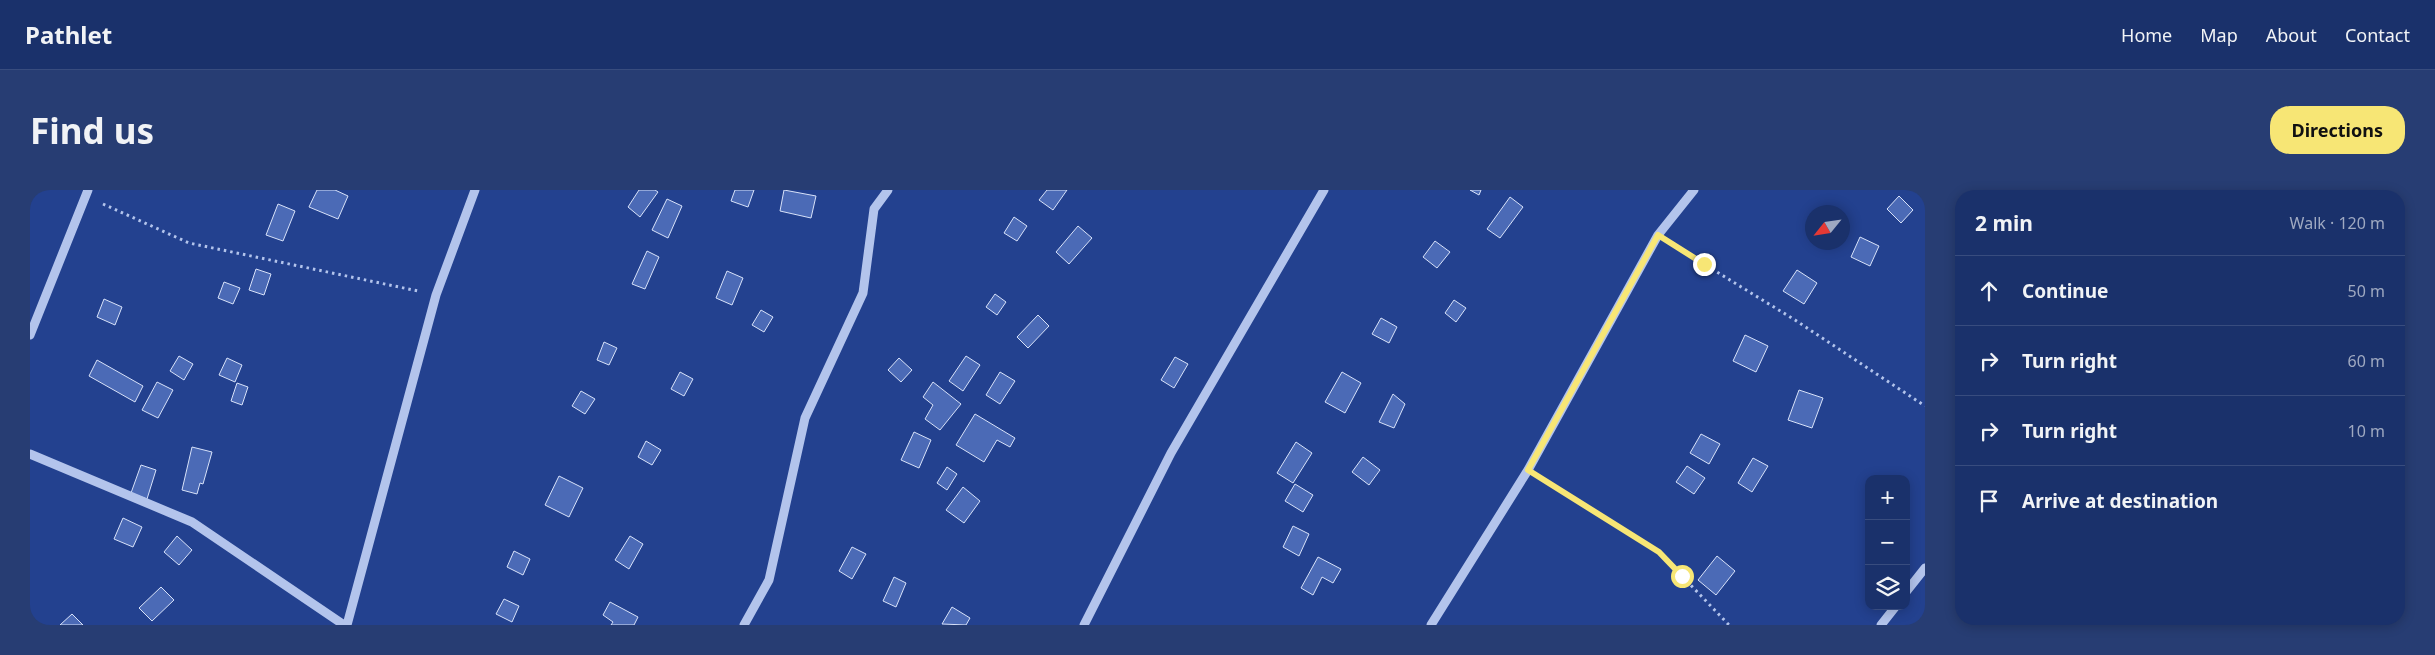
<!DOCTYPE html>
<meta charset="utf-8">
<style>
body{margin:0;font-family:"Noto Sans",sans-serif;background:#273d73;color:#f1f3f6}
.controls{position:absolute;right:15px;bottom:15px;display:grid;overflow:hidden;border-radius:10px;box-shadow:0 2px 12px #0003}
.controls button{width:45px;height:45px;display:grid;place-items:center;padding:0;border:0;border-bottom:1px solid #384c7e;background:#1a316b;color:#f1f3f6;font:25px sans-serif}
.compass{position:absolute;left:1775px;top:15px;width:45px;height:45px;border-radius:50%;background:#1a316b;box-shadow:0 2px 12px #0003;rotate:240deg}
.stop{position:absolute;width:15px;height:15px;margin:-11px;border:4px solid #f7e675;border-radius:50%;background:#fff}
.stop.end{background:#f7e675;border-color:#fff;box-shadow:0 1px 5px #0008}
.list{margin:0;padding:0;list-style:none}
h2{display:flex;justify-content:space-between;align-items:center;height:65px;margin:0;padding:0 20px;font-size:21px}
h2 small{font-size:16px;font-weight:400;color:#9fa9c1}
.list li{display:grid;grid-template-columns:32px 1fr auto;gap:15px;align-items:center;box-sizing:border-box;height:70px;padding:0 20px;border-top:1px solid #384c7e}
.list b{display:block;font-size:19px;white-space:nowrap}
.list em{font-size:16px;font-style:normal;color:#9fa9c1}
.icon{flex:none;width:28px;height:28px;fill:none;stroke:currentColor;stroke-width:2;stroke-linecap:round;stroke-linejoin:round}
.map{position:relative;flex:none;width:1895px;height:435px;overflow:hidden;border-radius:20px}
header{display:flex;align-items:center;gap:30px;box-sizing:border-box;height:70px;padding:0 25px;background:#1a316b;border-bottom:1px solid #384c7e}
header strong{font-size:24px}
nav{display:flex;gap:28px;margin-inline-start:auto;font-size:18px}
.intro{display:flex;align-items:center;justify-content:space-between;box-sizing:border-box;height:120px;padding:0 30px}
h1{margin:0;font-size:35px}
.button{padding:12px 22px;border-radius:20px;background:#f7e675;color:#111;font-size:18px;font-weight:700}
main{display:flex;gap:30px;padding:0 30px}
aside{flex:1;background:#1a316b;border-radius:20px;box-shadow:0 2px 12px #0003}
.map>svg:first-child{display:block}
</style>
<header>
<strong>Pathlet</strong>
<nav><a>Home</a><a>Map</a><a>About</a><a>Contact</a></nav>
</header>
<div class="intro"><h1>Find us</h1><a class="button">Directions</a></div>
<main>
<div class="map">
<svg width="1895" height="435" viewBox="0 0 1895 435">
<rect width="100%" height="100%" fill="#23418f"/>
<path fill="#4b6ab6" stroke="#d8e2f9" d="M287,0H305L318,6L308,29L279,17Z
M609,0H625L628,2L610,27L598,17Z
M705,0H724L718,17L701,11Z
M754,0L786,6L781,28L750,21Z
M1017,0H1037L1023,20L1009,10Z
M1440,0H1451L1449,5Z
M1869,6L1883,20L1871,33L1857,19Z
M1480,7L1493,17L1470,48L1457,39Z
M637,9L652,16L638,48L622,40Z
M248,14L265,21L253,51L236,45Z
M984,27L997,36L987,51L974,43Z
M1048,36L1062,48L1039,74L1026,62Z
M1830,47L1849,56L1840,76L1821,67Z
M1405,51L1420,62L1407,78L1393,67Z
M617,61L629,67L615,99L602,94Z
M226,79L241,84L234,105L219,100Z
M1767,80L1787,93L1774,114L1753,101Z
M697,81L713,88L702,115L686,108Z
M194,92L210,98L203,114L188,108Z
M965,104L976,112L967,125L956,117Z
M74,109L92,117L85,135L67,127Z
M1424,110L1436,118L1426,132L1415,123Z
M731,120L743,127L734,142L722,135Z
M1008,125L1019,136L998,158L987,147Z
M1351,128L1367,137L1359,153L1342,144Z
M1715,145L1738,156L1726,182L1703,171Z
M574,152L587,158L579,175L567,170Z
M149,166L163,174L154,190L140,181Z
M936,166L950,175L933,201L919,191Z
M1145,167L1158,174L1144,198L1131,190Z
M197,168L212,175L205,192L189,185Z
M869,168L882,180L871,192L858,180Z
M67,170L113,196L105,212L59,186Z
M650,182L663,189L654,206L641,199Z
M970,182L985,191L970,214L956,205Z
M1312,182L1331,193L1315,223L1295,212Z
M127,192L143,200L128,228L112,220Z
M903,192L931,214L910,240L895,229L903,215L893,207Z
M207,193L218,197L212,215L201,211Z
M1769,200L1793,208L1782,238L1758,230Z
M551,201L565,209L555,224L542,216Z
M1363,204L1375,214L1364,238L1349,232Z
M945,224L985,248L980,257L967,250L954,272L926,255Z
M884,242L901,250L889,278L871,270Z
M1671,244L1690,254L1679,274L1660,263Z
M616,251L631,260L622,275L608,267Z
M1266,252L1282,263L1263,293L1247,283Z
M162,257L182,262L173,294L170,293L167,304L152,300Z
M1333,267L1350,280L1339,295L1322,282Z
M1723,268L1738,276L1722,302L1708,293Z
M111,275L126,280L117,309L101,303Z
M1657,276L1675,288L1664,304L1646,292Z
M917,277L927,284L917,300L907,293Z
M529,286L553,298L539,327L515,315Z
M1265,294L1283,305L1273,322L1255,311Z
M933,297L950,311L934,333L916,320Z
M93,328L112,337L103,357L84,349Z
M1263,336L1279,344L1269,366L1253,357Z
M147,346L162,360L149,375L134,362Z
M600,346L613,354L599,379L585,370Z
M822,357L836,364L822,389L809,381Z
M484,361L500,369L493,385L477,377Z
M1687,366L1705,381L1686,405L1668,390Z
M1288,367L1311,379L1303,393L1292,387L1283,405L1271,398Z
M864,387L876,393L866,417L853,411Z
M131,397L144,410L122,431L109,418Z
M474,409L489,416L482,432L466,424Z
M580,412L608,427L604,435H581L583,432L573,425Z
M922,417L940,428L936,435L912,434Z
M42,424L53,435H30Z"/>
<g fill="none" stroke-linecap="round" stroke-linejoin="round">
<path stroke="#b3c4ec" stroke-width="3" stroke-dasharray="2.5 4" stroke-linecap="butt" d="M73,14L159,53L388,101
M1643,55L1765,130L1895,216
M1514,290L1629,362L1699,435"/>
<path stroke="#b3c4ec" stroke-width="9" d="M0,145L58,0
M0,264L162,332L314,435
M1876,402L1895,378
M317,435L406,105L445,0
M714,435L739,390L775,228L833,103L844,19L858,0
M1054,435L1141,263L1294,0
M1401,435L1498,280L1628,45L1664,0
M1851,435L1866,416"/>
</g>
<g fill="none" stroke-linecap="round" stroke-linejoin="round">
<path stroke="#f7e675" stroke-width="6" d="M1652,386L1629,362L1498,280L1628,45L1674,74"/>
</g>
</svg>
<div class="controls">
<button>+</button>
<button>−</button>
<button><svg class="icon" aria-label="layers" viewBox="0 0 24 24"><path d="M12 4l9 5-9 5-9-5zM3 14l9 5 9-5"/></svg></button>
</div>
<svg class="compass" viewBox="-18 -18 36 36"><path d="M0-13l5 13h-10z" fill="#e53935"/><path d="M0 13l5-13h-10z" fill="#9fa9c1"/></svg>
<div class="stop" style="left:1652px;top:386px"></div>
<div class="stop end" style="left:1674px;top:74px"></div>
</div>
<aside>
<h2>2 min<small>Walk · 120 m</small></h2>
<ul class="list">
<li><svg class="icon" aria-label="ahead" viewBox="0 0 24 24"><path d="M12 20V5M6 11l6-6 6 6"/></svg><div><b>Continue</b></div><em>50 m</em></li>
<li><svg class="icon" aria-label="right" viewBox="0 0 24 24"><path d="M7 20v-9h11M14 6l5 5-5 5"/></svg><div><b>Turn right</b></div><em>60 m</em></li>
<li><svg class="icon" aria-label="right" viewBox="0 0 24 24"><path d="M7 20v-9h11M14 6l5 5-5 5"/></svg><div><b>Turn right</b></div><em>10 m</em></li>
<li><svg class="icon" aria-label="arrive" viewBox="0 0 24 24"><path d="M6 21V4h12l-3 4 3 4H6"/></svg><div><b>Arrive at destination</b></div></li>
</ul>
</aside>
</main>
